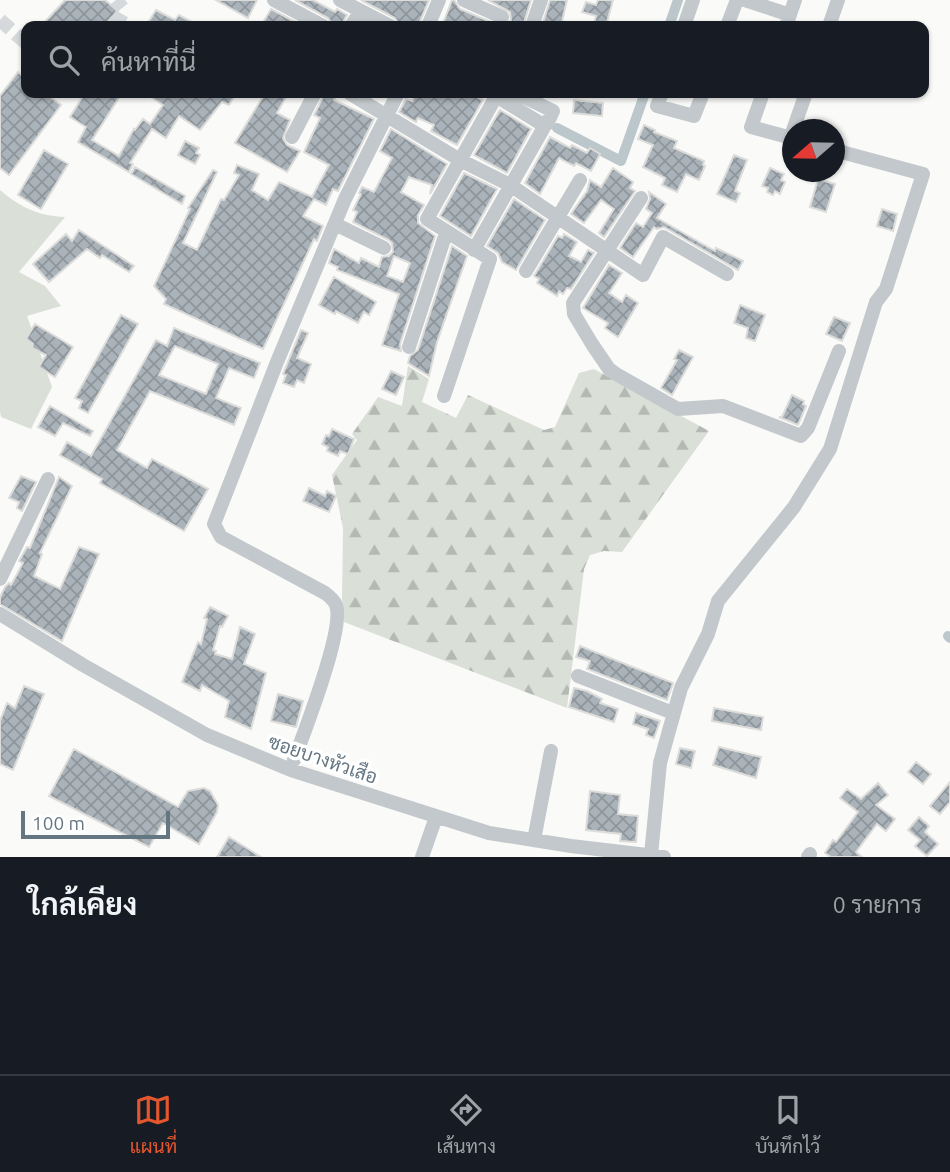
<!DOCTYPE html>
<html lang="th">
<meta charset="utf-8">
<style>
body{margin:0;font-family:Ubuntu,Sarabun,sans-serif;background:#242831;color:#f1f3f6}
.compass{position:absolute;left:782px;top:119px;width:63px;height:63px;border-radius:50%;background:#171b24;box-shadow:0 2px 5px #0004;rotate:250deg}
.scale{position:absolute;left:21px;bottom:18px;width:149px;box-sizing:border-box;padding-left:7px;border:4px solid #657683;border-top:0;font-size:19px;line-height:24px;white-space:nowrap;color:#657683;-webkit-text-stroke:5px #fff;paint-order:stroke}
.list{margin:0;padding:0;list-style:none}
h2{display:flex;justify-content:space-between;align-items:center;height:91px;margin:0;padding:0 28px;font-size:30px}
h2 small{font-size:23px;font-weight:400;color:#9ea1a6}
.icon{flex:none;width:38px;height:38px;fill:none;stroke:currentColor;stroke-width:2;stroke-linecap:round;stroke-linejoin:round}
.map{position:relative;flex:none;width:950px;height:857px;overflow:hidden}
.search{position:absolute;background:#171b24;box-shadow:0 2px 5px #0004;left:21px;right:21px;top:21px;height:77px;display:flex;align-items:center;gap:18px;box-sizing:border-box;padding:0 24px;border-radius:14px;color:#9ea1a6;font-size:26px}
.sheet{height:217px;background:#171b24}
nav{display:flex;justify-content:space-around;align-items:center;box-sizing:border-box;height:98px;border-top:2px solid #363941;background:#171b24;font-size:19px;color:#9ea1a6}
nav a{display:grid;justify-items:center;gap:4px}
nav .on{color:#e4572e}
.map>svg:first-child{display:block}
</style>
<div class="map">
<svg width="950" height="857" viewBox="0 0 950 857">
<defs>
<pattern id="forest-firs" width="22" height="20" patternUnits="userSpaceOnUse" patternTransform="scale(1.75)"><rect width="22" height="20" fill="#dadfd7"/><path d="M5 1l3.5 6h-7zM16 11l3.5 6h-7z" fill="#b4b9b4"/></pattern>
<pattern id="building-cross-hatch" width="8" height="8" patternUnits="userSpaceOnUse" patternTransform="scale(1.75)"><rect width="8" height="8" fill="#aab3b9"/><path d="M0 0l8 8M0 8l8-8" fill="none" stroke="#8e969c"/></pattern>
</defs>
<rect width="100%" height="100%" fill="#fafaf8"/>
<path fill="#dadfd7" d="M0,190C20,207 38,216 65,217L19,272L45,286L61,306L27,316L52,387L31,429L1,417L0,411Z"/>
<path fill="url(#forest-firs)" d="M408,366L429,379L422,402L456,418L468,395L544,430L555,427L579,373L594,369L709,431L622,552L604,551L590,555L584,569L567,708L344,622L342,599L343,528L332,475L357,440L352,434L378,397L402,406Z"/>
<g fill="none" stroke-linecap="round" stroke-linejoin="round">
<path stroke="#bbc7cb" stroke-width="10" d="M669,26L678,0
M557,128L621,161L645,93
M948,636L950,638"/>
</g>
<path fill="url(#building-cross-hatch)" stroke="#dcdcda" stroke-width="2" fill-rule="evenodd" d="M65,0H105L118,11L104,26H41Z
M216,0H257L248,18Z
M295,0H313L335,12L337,9L347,15L342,24L338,22L334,26L328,18Z
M361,0H429L418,26H400L395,18Z
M452,0H454L460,9L500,26H442Z
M488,0H531L523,26H504L511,20L510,12Z
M550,0H567L561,26H542Z
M598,0H613L606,26L594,24L596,16L582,12L586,2L596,5Z
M271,9L303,26H261Z
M156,10L175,20L179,15L199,26H146Z
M18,72L26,79V93H45L61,105L9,175L0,168V96Z
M85,93H122L92,140L119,156L134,129L135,130L143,119L150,124L163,105L145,93H236L229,105L222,102L200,130L179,116L166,138L152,129L130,163L133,164L129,172L78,142L86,127L70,117Z
M265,93H278L286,97L277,113L290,120L283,138L287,145L300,151L287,172L235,143Z
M325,93H338L334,100L374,119L338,191L333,189L326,205L314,199L303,216L323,226L317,241L314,239L263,349L164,304L166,299L154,286L190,209L188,208L213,170L217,172L183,243L197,250L221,199L224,200L239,175L234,173L237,165L259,174L252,190L268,200L279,182L312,197L329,165L304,152L320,118L314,115Z
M416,93H469L483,100L457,145L431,131L434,125L418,118L416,122L399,112L406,99L412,101Z
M574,100L603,103L602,116L573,113Z
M500,110L531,129L507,173L474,155Z
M644,125L655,130L654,132L677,141L674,148L704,161L703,165L705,166L699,180L686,174L677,192L662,185L665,178L643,167L653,145L638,139Z
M391,129L447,164L430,194L432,185L409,177L401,192L424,205L418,215V223L435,236L400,344L401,351L382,345L399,294L337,270L338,267L329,263L334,249L359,263L361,258L379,267L382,257L389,256L393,252L392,243L389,240L353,222L357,212L353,210L361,194L359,193L362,187L374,192L392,158L380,151ZM394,256L410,263L403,282L387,276Z
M550,137L570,148L572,145L587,153L590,148L600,154L591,171L576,163L574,166L559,158L540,194L525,183Z
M185,141L199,148L196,153L200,155L195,164L178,155Z
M44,150L68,164L41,209L18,195Z
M734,155L747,160L735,191L740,193L736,202L717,194Z
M135,167L185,196L182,204L131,174Z
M613,168L633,182L630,188L635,191L604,237L599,233L614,209L601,200L584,223L571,214L587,191L590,180L601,187Z
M770,168L784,174L781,180L785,182L780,194L775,191L773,195L767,192L768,188L762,186Z
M464,173L497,189L471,236L440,216Z
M818,179L835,184L826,212L810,207Z
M649,192L666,204L657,218L715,251L716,248L743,261L738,270L664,227L657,229L654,227L633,257L620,248L636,223L643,227L652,213L646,209L650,199Z
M514,199L545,220L516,270L502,262L498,253L487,246Z
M882,209L897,214L893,231L877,226Z
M79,230L134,266L129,272L102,255L100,258L87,249L49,282L33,264L66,234L72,241Z
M564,234L577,242L569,256L581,262L588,250L594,253L571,289L567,288L563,294L559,291L557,296L537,283L539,279L534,276L558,236L562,238Z
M452,246L467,256L437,342L429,376L408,363L410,356L418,350Z
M609,265L622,273L609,293L622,302L626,295L638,303L618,337L605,328L608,323L583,308Z
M334,277L376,302L369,315L364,312L358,323L336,311L335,314L319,305Z
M740,305L765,315L755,341L746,338L748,328L734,323Z
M121,315L138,324L88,413L79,408L82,401L75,398Z
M834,317L850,323L842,341L826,334Z
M35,324L73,347L55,377L39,367L46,355L32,348L33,344L26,339Z
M174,328L260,363L254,378L229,368L216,398L241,408L234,425L150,391L117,450L147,468L152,459L208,489L184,531L100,483L102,479L60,455L67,442L91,456L156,340L167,346ZM175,346L218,364L206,394L159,375Z
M301,330L308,333L297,358L311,364L304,383L297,380L294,387L283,383L286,375L283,374Z
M679,350L693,357L672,395L661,388L677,360L674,359Z
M391,371L404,377L396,395L382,389Z
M792,395L804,401L803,404L806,406L798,425L779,417H782Z
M50,406L93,431L90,436L63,423L55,436L38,427Z
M332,429L354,439L348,454L340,451L338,456L327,451L328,447L322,444L326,435L329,436Z
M21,476L36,482L22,511L17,508L19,502L9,498Z
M59,477L72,486L40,553L42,554L34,576L60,589L79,547L99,554L62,641L0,604V597L5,587L9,583L11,585L23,563L19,561L27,547L30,548Z
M309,488L325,496L327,491L336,496L329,512L303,501Z
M210,607L228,616L222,627L220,626L213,650L216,651L215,654L232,659L240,627L255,634L244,664L266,673L251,729L225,717L229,701L202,685L200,691L182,682L198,642L201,644L207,619L204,618Z
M580,646L673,683L667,700L587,669L590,661L576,657Z
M24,686L44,694L13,770L0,764V721L7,703L15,708Z
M574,688L587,691L602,699L600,703L618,709L614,722L569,707Z
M278,694L303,701L296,727L271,721Z
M714,708L763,717L761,730L712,721Z
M636,713L660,721L654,738L646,735L648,729L633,724Z
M719,747L761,757L756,778L713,765Z
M680,748L695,751L691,768L676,764Z
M74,749L178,807L188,791L204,788L210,791L218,805L217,812L199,844L163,823L149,847L49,796Z
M916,762L931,774L923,784L908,772Z
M950,782V802L940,814L930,806Z
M878,783L888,795L876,805L895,819L886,831L877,824L856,852L862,857H831L825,853L833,840L836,842L858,812L840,798L847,789L861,799Z
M590,791L620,795L618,814L638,816L636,842L620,841L621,834L586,830Z
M919,817L929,826L925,832L938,844L927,856L915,846L920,840L908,830Z
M229,837L261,857H217Z"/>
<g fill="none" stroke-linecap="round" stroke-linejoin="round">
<path stroke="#d5d9db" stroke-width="14" stroke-dasharray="14 7" stroke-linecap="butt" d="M0,20L26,43
M115,26L124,10L116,0"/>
<path stroke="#c3c8cc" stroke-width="14" d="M274,0L323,26
M340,0L390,26
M464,0L502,17
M745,0L790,15
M351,26L361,11
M428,26L439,0
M532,26L541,0
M684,26L693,0
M727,26L737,0
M786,26L795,0
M829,26L838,0
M349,93L460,160L510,185L643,275L663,237L727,274
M516,93L553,111L547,124
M662,93L657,106L694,116L703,93
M763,93L751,127L792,138
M793,130L806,93
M292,137L315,93
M641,198L573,303L574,314L592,344L609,369L616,374L678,409L723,406L801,436L808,428L839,351
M335,224L384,248
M474,250L543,129L540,123L496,96
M526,271L580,180
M409,347L446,233
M444,396L490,259L427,219L498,93
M0,579L48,479
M0,614L83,665L207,735L291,770L489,833L571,846L664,857
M578,676L673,713
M294,760C304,733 345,628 336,605C334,600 329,596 325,593L221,537L214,524L277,362L345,199L398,93
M534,840L551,751
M651,855L660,763L681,688L708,634L718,601L794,507L830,449L876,302L886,289L923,174L834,150
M422,857L436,817
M808,857L810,854"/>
</g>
<g text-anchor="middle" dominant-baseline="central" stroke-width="7" stroke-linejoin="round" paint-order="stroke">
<g font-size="19" fill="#657683" stroke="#fff">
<text transform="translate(323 759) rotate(19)">ซอยบางหัวเสือ</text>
</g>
</g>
</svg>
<svg class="compass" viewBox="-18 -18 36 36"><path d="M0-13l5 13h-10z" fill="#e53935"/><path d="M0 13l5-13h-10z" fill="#9ea1a6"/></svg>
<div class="scale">100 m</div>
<div class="search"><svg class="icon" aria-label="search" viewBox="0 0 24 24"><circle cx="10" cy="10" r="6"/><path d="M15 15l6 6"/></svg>ค้นหาที่นี่</div>
</div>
<section class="sheet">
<h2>ใกล้เคียง<small>0 รายการ</small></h2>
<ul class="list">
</ul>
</section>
<nav>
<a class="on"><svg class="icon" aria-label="map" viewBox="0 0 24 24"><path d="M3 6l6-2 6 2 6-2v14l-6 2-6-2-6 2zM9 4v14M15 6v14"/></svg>แผนที่</a>
<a><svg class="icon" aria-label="directions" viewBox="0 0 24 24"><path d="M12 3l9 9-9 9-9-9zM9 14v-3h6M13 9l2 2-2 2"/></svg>เส้นทาง</a>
<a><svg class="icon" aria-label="saved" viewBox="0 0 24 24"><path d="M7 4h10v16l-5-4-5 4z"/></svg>บันทึกไว้</a>
</nav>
